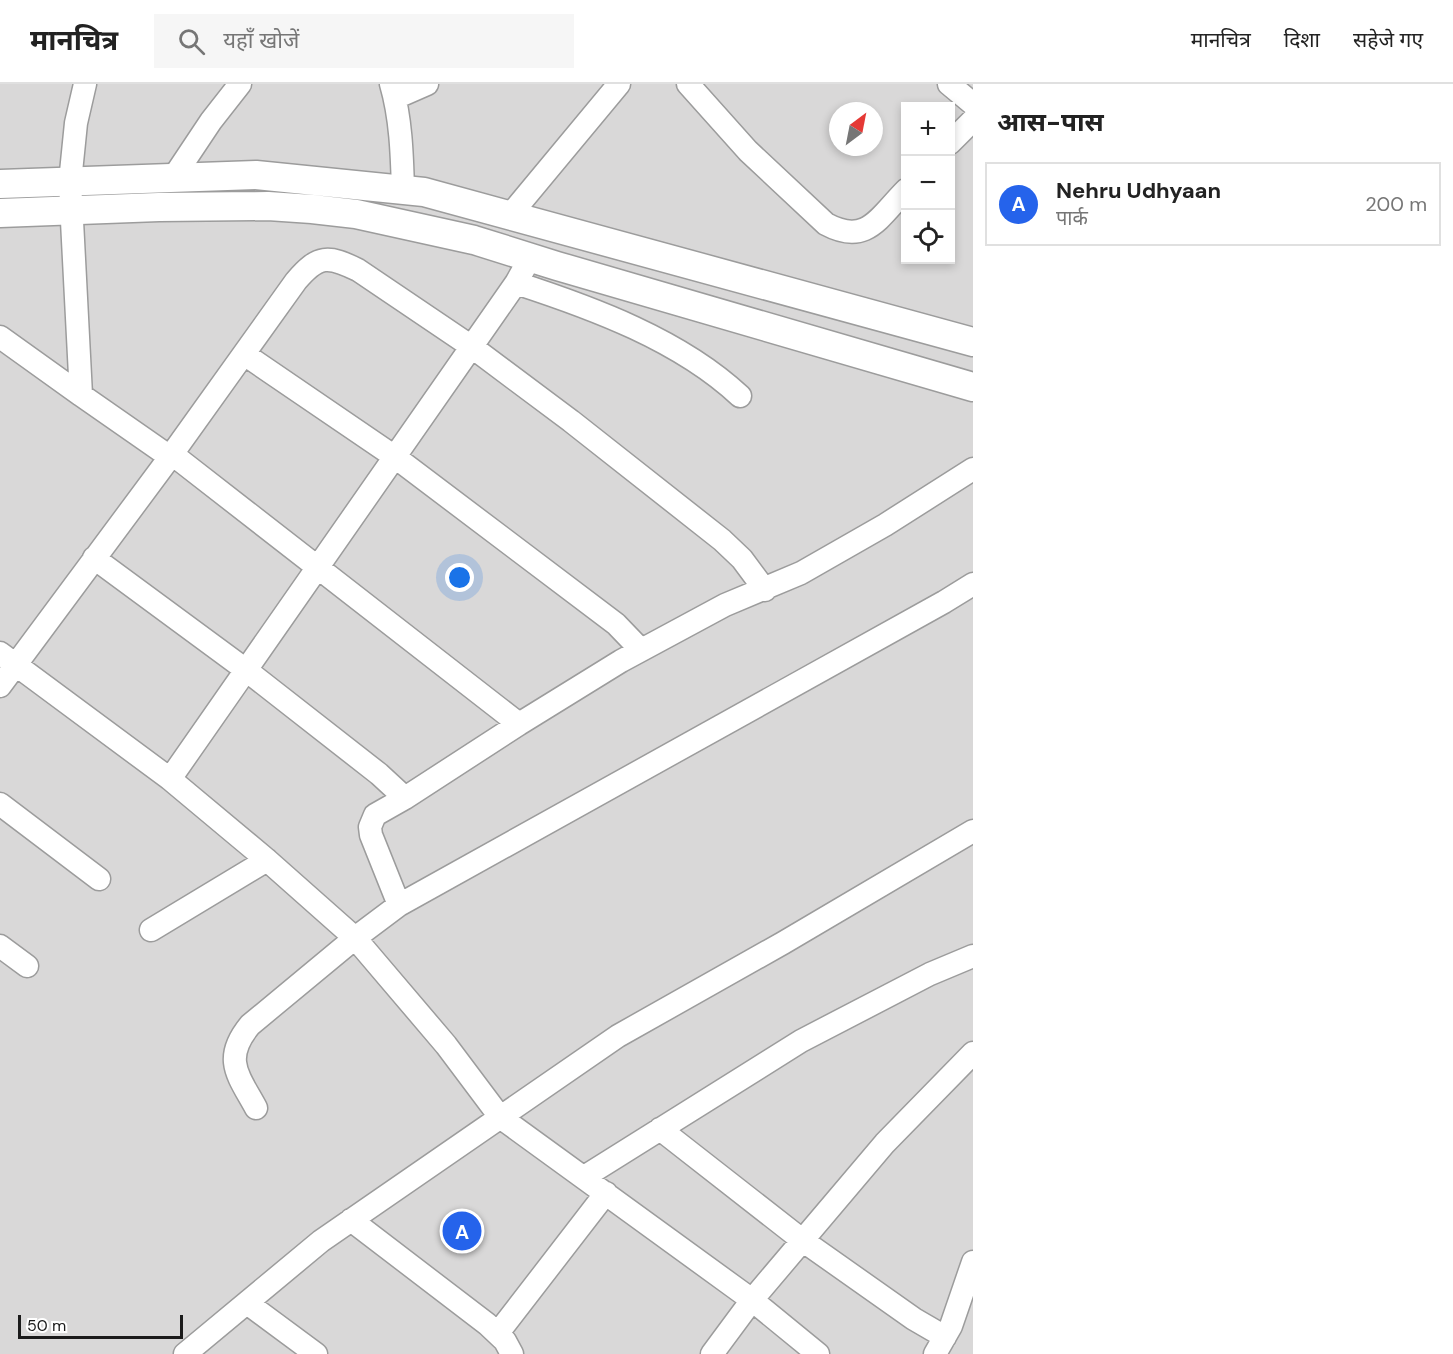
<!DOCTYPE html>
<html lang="hi">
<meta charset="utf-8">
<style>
body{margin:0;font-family:"DM Sans","Noto Sans Devanagari",sans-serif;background:#f6f6f6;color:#222}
.controls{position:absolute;right:18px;top:18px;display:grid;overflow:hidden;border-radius:0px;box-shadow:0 3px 9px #0003}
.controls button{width:54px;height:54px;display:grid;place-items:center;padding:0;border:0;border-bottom:2px solid #e0e0e0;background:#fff;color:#222;font:30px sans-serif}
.compass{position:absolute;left:829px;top:18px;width:54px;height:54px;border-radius:50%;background:#fff;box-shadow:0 3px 9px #0003;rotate:32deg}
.scale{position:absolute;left:18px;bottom:15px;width:165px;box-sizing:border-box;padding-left:6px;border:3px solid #1b1b1b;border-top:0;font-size:16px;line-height:21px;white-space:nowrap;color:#1b1b1b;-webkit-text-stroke:4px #fff;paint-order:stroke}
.you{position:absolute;left:460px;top:494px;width:21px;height:21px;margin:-15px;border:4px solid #fff;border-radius:50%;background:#1a73e8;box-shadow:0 0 0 9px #1a73e833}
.badge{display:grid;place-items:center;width:39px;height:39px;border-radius:50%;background:#2563eb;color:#fff;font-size:20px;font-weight:700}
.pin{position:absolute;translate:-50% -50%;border:3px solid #fff;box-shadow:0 2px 6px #0006}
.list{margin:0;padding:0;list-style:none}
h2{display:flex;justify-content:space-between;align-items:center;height:78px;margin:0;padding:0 24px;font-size:26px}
h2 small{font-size:20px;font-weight:400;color:#767676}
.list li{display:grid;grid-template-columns:39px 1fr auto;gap:18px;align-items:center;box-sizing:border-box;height:84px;margin:0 12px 12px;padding:0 12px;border:2px solid #e0e0e0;border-radius:0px}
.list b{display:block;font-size:22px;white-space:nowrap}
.list p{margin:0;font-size:20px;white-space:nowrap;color:#767676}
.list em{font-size:20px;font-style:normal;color:#767676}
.icon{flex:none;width:33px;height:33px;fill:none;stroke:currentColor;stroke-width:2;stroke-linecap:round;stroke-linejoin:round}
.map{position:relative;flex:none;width:973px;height:1270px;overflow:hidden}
header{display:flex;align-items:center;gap:36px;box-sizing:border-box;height:84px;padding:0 30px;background:#fff;border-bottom:2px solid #e0e0e0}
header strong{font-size:28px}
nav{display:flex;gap:33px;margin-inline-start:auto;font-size:21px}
.search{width:420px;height:54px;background:#f6f6f6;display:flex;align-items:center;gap:15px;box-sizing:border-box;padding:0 21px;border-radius:0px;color:#767676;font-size:22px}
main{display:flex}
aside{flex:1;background:#fff}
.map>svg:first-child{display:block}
</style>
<header>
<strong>मानचित्र</strong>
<div class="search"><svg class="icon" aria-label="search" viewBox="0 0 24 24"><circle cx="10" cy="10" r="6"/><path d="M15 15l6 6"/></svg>यहाँ खोजें</div>
<nav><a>मानचित्र</a><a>दिशा</a><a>सहेजे गए</a></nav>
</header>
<main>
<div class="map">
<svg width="973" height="1270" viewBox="0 0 973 1270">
<rect width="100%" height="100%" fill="#ebe7e1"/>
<path fill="#d9d8d8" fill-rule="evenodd" d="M0,0H973V1270H0ZM906,22H950V176H906ZM838,27H874V63H838Z"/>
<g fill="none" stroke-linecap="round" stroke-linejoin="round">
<defs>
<path id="minor" d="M85,0L76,39L70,98L81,311L170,373
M391,0C401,34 402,71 403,106
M688,0L748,67L826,140C867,162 879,133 906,106
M949,0L973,20
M395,14L427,0
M950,59L973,36
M173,94L211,37L240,0
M511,130L619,0
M516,199C593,224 680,256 740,312
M0,253L81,311
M244,270L395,373L616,540L641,566
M172,370L519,640
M94,474L246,586L379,690L405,714
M0,569L170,695L267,776L355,854L446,961L500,1033L752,1216L818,1270
M0,602L170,373L296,197C318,171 328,171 358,186L472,263L571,337L722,456L742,475L765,506
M170,695L516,199L530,174
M0,720L99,795
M399,821L371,751L370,743L375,731L405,714L519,640L621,577L725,521L801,489L885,441L973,385
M151,846L267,776
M0,862L27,882
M256,1024C238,991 222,975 250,941L355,854L399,821L944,518L973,500
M660,1045L802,1156L914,1235L945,1253
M584,1093L801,957L930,890L973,872
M351,1136L487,1240L505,1257L512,1270
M247,1219L316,1270
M498,1249L606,1109
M185,1270L321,1157L618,952L783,859L973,747
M712,1270L752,1216L885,1059L973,969
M935,1270L951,1242L973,1178"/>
<path id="tertiary" d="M0,100L256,91L424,108L973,258
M0,129L159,123L268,122L312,125L356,130L474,156L557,182L973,303"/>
</defs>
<use href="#minor" stroke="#9c9c9c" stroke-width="25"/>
<use href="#tertiary" stroke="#9c9c9c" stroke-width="31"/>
<use href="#minor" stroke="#fff" stroke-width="22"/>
<use href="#tertiary" stroke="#fff" stroke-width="28"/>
</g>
</svg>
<div class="controls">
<button>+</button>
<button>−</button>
<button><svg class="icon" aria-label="locate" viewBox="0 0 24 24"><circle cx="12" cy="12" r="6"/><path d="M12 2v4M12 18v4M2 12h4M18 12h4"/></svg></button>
</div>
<svg class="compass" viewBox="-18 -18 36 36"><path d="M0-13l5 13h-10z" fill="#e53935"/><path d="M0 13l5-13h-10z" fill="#767676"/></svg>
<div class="scale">50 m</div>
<div class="you"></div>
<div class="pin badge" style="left:462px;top:1147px">A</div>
</div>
<aside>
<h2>आस-पास<small></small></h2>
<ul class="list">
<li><span class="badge">A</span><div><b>Nehru Udhyaan</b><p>पार्क</p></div><em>200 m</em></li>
</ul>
</aside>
</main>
